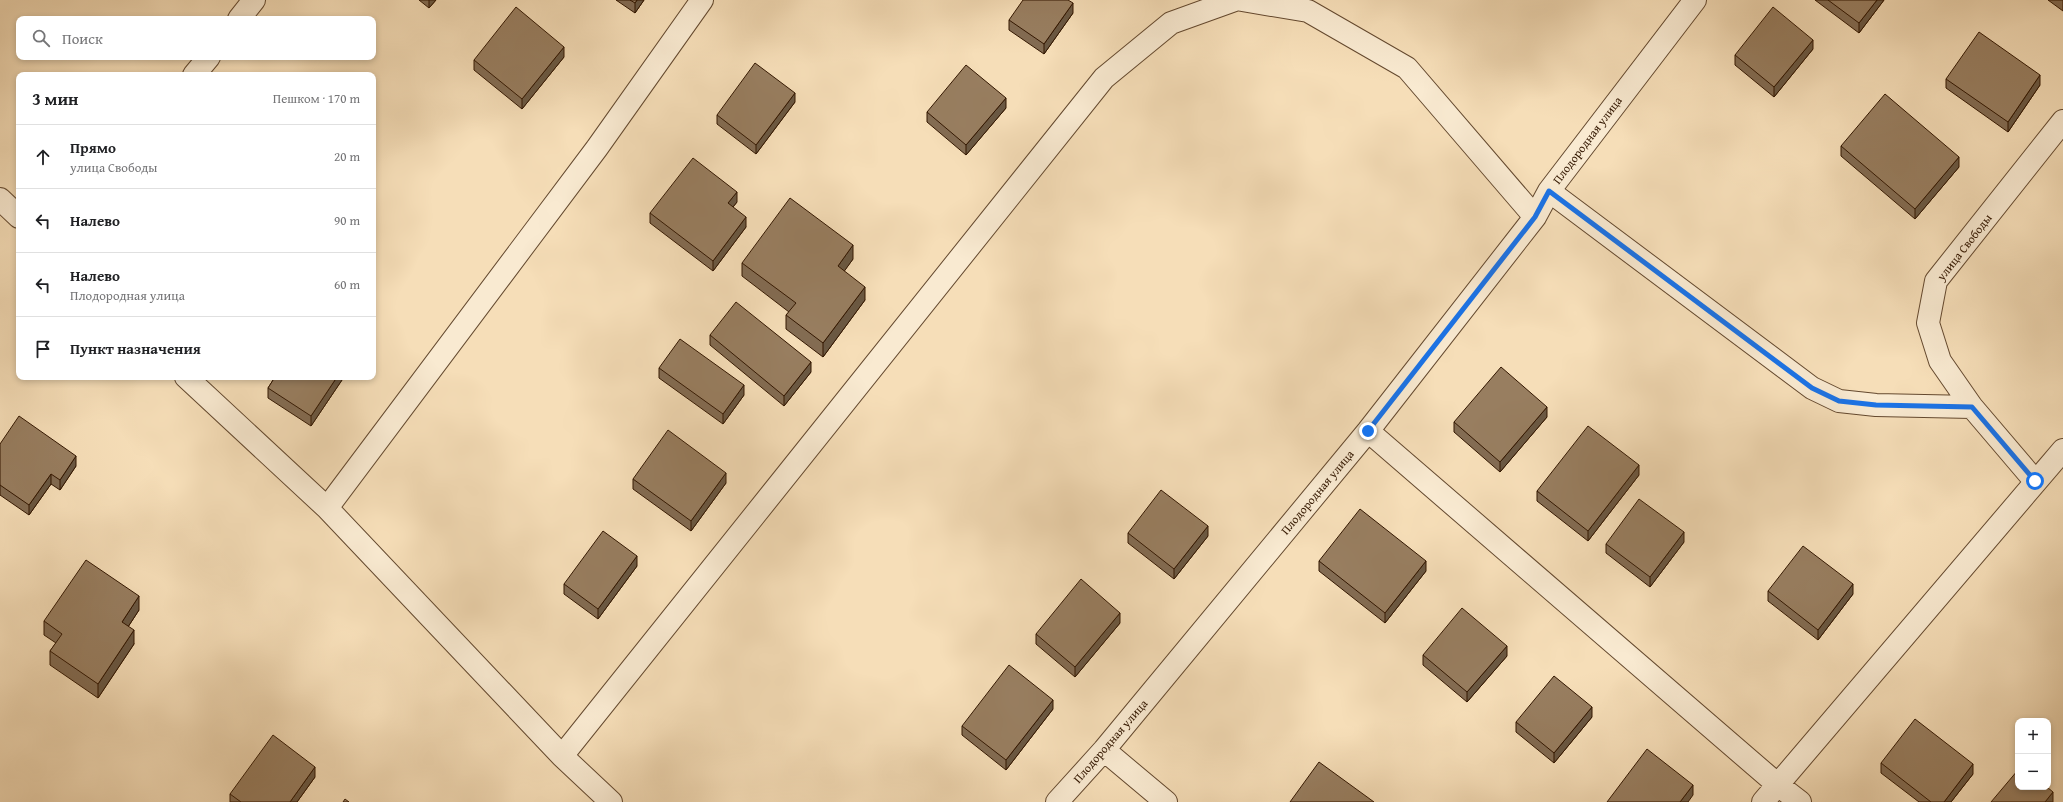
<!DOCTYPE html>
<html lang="ru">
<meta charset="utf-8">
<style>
body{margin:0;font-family:"Gentium Book Plus",serif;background:#f2f2f2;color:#202124}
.controls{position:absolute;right:12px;bottom:12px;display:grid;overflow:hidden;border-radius:8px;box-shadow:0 2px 6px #0003}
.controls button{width:36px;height:36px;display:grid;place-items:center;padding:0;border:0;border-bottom:1px solid #e0e0e0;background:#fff;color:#202124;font:20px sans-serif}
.stop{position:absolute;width:12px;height:12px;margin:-9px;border:3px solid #1a73e8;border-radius:50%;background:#fff}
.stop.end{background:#1a73e8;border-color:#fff;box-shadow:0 1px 4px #0008}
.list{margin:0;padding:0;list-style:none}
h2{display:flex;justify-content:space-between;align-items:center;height:52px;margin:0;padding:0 16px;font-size:17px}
h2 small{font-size:13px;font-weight:400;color:#757577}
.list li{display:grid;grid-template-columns:26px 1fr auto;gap:12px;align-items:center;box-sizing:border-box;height:64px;padding:0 16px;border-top:1px solid #e0e0e0}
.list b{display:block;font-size:15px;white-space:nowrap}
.list p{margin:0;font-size:13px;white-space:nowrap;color:#757577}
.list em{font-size:13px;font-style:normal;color:#757577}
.icon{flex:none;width:22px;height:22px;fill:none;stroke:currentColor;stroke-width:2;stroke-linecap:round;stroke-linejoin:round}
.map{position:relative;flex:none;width:2063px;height:802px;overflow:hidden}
.search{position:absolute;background:#fff;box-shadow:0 2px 6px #0003;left:16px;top:16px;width:360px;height:44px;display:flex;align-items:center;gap:10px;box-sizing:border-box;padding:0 14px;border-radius:8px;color:#757577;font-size:15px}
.panel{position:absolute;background:#fff;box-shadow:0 2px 6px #0003;left:16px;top:72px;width:360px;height:308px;border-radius:8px}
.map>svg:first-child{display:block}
</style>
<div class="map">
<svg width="2063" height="802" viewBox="0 0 2063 802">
<rect width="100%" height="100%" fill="#f6deb8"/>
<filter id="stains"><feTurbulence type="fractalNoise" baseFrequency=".005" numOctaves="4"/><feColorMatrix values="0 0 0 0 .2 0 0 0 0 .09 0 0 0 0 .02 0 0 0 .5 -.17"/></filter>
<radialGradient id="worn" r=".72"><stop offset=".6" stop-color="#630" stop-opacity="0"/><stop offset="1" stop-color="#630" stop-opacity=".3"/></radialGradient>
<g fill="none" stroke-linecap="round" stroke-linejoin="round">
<defs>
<path id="street" d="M1242,0L1308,11L1407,68L1535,217
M239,19L254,0
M194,75L209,57
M1549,191L1812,388L1839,401L1876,405L1972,407
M0,199L19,217
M186,377L327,508L562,756L611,802
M1368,431L1778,785L1800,802
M2035,481L1972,407L1940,361L1928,323L1936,281L2063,121
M327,508L597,148L702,0
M1104,750L1166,802
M562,756L1104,78L1171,23L1235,0
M1057,802L1104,750L1368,431L1535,217L1549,191L1695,0
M1763,802L2063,450"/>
</defs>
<use href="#street" stroke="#64492f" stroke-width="24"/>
<use href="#street" stroke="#f9ead1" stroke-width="22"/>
</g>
<path fill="#836c53" stroke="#331701" d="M419,0H436L429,8Z
M616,0H644L635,13Z
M1815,0H1884L1859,33Z
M2048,0H2063V11Z
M1073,13L1044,54L1009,30V20Z
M1813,49L1774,97L1735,65V55Z
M564,57L522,109L474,70V60Z
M1946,79L2040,85L2008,132L1946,88Z
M795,102L756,154L717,124V115Z
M1006,108L966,155L927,122V112Z
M1841,146L1959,167L1915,219L1841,156Z
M737,202L733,207L746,227L713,271L650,223V213Z
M853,259L844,271L865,300L823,357L786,329V315L789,312L742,276V263Z
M710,335L811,372L784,406L710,345Z
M659,368L744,395L723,424L659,378Z
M275,377H344L311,426L268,398V388Z
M1547,417L1500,472L1454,432V422Z
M0,444L76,466L60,490L51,484L29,515L0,495Z
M1639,475L1588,541L1537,501V491Z
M633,479L726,483L691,531L633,489Z
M1128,533L1208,536L1174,579L1128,543Z
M1684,542L1650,587L1606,553V544Z
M1319,561L1426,571L1385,623L1319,571Z
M637,566L598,619L564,594V584Z
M1768,591L1853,594L1818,640L1768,601Z
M139,610L128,627L134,644L98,698L50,665V651L56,643L44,635V621Z
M1120,623L1075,677L1036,644V634Z
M1423,655L1507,656L1467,702L1423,665Z
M1053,709L1006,770L962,735V726Z
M1592,717L1554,763L1516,732V722Z
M1881,763L1973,774L1951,802H1919L1881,773Z
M315,777L297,802H230V794Z"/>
<path fill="#6a5843" stroke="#331701" d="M429,0H436L429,8Z
M637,0H644L635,13V3Z
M1877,0H1884L1859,33V23Z
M1073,3V13L1044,54V44Z
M1813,40V49L1774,97V87Z
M564,47V57L522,109V99Z
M2040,75V85L2008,132V122Z
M795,93V102L756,154V145Z
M1006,98V108L966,155V145Z
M1959,157V167L1915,219V209Z
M737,192V202L728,213V203Z
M746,217V227L713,271V261Z
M853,245V259L838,280V266Z
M865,287V300L823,357V343Z
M811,362V372L784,406V396Z
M337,377H344L311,426V416Z
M744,385V395L723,424V414Z
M1547,407V417L1500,472V462Z
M76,456V466L60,490V480Z
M1639,465V475L1588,541V531Z
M726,473V483L691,531V521Z
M51,474V484L29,515V505Z
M1208,526V536L1174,579V569Z
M1684,532V542L1650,587V577Z
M637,556V566L598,619V609Z
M1426,561V571L1385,623V613Z
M1853,584V594L1818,640V630Z
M139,596V610L122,636V622Z
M1120,613V623L1075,677V667Z
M134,630V644L98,698V684Z
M1507,646V656L1467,702V692Z
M1053,700V709L1006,770V760Z
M1592,707V717L1554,763V753Z
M1973,764V774L1951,802H1944Z
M315,767V777L297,802H290Z
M1693,785V795L1688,802H1680Z
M2053,792V802H2045Z"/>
<path fill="#987e60" stroke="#331701" d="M630,0H637L635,3Z
M1023,0H1068L1073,3L1044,44L1009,20Z
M1828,0H1877L1859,23Z
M516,7L564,47L522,99L474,60Z
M1773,7L1813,40L1774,87L1735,55Z
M1979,32L2040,75L2008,122L1946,79Z
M755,63L795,93L756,145L717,115Z
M966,65L1006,98L966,145L927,112Z
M1885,94L1959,157L1915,209L1841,146Z
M693,158L737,192L728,203L746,217L713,261L650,213Z
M790,198L853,245L838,266L865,287L823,343L786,315L796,303L742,263Z
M736,302L811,362L784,396L710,335Z
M680,339L744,385L723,414L659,368Z
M1501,367L1547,407L1500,462L1454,422Z
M275,377H337L311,416L268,388Z
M19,416L76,456L60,480L51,474L29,505L0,485V444Z
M1588,426L1639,465L1588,531L1537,491Z
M668,430L726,473L691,521L633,479Z
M1161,490L1208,526L1174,569L1128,533Z
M1639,499L1684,532L1650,577L1606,544Z
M1360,509L1426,561L1385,613L1319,561Z
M603,531L637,556L598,609L564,584Z
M1803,546L1853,584L1818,630L1768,591Z
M86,560L139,596L122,622L134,630L98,684L50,651L62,634L44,621Z
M1081,579L1120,613L1075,667L1036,634Z
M1462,608L1507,646L1467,692L1423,655Z
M1009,665L1053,700L1006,760L962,726Z
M1554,676L1592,707L1554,753L1516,722Z
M1915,719L1973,764L1944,802H1931L1881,763Z
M273,735L315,767L290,802H241L230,794Z
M1647,749L1693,785L1680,802H1607Z
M1319,762L1374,802H1290Z
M2018,770V787H2047L2053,792L2045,802H1991Z
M345,799L349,802H343Z"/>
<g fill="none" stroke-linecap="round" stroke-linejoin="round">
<path stroke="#1a73e8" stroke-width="5" d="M1368,431L1535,217L1549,191L1812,388L1839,401L1876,405L1972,407L2035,481"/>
</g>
<g text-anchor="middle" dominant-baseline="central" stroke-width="3" stroke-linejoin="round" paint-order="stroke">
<g font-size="12" fill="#331701" stroke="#f9ead1">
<text transform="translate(1587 140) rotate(-53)">Плодородная улица</text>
<text transform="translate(1964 247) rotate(-52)">улица Свободы</text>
<text transform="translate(1317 492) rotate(-50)">Плодородная улица</text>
<text transform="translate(1110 741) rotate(-49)">Плодородная улица</text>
</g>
</g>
<rect width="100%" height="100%" filter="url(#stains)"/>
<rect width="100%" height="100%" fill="url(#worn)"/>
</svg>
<div class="controls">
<button>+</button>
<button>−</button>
</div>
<div class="stop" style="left:2035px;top:481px"></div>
<div class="stop end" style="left:1368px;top:431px"></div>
<div class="search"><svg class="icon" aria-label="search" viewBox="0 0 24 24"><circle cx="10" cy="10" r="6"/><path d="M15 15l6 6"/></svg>Поиск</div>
<section class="panel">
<h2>3 мин<small>Пешком · 170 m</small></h2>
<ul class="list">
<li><svg class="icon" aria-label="ahead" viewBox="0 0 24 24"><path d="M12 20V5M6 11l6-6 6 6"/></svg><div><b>Прямо</b><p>улица Свободы</p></div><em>20 m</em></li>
<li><svg class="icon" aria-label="left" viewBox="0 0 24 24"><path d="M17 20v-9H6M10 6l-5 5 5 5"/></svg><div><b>Налево</b></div><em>90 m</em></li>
<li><svg class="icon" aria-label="left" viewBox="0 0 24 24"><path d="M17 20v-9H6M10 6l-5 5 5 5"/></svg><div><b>Налево</b><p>Плодородная улица</p></div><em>60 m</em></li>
<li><svg class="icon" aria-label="arrive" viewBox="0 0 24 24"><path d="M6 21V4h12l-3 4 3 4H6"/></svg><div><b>Пункт назначения</b></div></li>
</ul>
</section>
</div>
